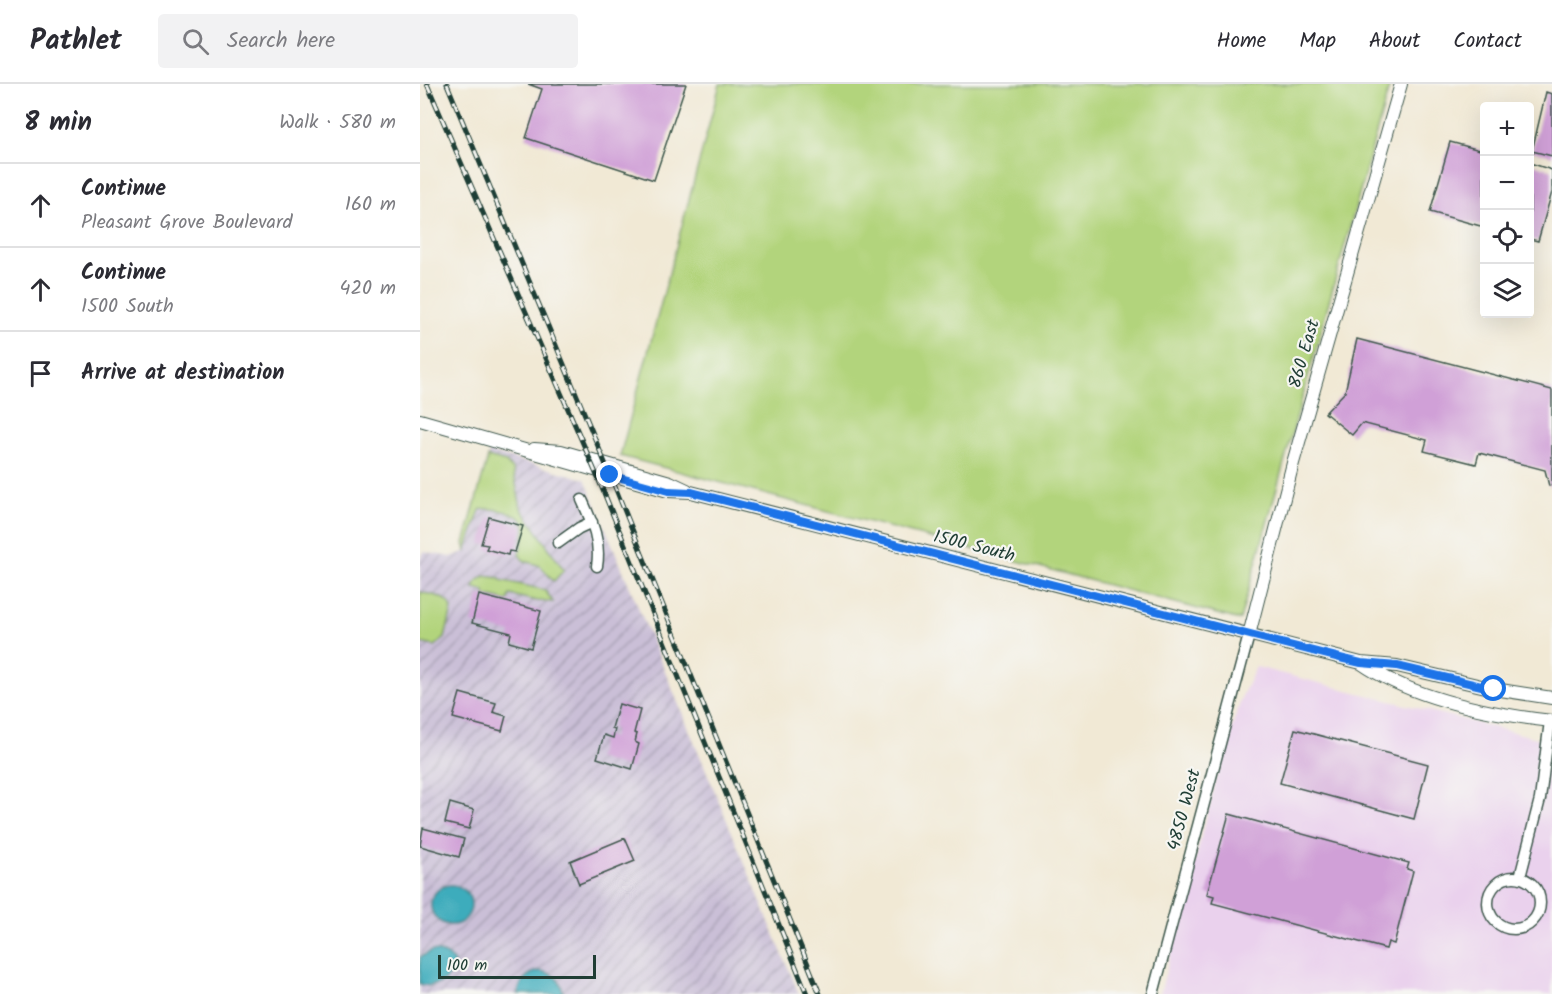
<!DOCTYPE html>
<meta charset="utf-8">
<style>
body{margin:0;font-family:Kalam,sans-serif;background:#f2f2f3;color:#2b2b33}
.controls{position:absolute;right:18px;top:18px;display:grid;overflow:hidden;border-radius:6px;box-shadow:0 6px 24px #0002}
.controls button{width:54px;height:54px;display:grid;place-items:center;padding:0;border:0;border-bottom:2px solid #e1e1e2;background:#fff;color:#2b2b33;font:30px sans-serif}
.scale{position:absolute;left:18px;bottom:15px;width:158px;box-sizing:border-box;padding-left:6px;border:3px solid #1f3d34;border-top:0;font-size:16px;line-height:21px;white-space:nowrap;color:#1f3d34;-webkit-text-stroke:4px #f6f6f2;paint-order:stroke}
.stop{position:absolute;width:18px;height:18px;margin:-14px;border:4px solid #1a73e8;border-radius:50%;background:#fff}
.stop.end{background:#1a73e8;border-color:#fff;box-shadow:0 2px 6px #0008}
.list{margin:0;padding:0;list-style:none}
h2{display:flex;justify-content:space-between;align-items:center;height:78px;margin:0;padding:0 24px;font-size:26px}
h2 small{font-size:20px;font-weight:400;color:#7c7c81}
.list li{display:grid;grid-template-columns:39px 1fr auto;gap:18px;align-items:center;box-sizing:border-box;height:84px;padding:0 24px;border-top:2px solid #e1e1e2}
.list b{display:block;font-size:22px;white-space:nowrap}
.list p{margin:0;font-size:20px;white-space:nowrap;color:#7c7c81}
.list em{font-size:20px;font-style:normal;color:#7c7c81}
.icon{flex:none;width:33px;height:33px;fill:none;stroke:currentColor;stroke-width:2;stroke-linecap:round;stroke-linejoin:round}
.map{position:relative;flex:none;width:1132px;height:910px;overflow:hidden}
header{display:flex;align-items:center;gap:36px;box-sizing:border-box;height:84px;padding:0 30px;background:#fff;border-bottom:2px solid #e1e1e2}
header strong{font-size:28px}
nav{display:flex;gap:33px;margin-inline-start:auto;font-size:21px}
.search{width:420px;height:54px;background:#f2f2f3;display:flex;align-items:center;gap:15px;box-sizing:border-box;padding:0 21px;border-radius:6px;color:#7c7c81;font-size:22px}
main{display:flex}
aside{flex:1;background:#fff}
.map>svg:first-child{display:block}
</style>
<header>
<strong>Pathlet</strong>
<div class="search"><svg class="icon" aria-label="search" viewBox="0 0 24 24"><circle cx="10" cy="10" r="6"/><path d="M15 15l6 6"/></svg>Search here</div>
<nav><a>Home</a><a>Map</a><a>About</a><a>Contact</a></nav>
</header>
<main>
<aside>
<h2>8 min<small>Walk · 580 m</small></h2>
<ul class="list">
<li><svg class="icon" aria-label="ahead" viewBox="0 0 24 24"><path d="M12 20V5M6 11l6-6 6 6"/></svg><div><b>Continue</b><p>Pleasant Grove Boulevard</p></div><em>160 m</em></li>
<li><svg class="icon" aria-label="ahead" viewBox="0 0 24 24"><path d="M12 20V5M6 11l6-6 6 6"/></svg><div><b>Continue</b><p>1500 South</p></div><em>420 m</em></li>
<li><svg class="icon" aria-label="arrive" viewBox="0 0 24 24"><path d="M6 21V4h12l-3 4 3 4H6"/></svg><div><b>Arrive at destination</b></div></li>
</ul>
</aside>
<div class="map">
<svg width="1132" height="910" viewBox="0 0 1132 910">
<defs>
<pattern id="industrial-furrows" width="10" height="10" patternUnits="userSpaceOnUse" patternTransform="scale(1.5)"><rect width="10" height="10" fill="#cabfd7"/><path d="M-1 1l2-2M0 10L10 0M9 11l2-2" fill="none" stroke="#a39caf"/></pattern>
</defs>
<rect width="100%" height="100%" fill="#f6f6f2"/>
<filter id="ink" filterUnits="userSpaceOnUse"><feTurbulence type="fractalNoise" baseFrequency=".0167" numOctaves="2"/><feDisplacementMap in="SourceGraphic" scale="12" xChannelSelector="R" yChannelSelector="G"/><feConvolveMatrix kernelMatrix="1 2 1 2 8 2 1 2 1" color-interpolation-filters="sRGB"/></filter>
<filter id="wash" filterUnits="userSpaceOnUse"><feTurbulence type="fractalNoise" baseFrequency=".008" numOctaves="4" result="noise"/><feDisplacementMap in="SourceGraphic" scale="24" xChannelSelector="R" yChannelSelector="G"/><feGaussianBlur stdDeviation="1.35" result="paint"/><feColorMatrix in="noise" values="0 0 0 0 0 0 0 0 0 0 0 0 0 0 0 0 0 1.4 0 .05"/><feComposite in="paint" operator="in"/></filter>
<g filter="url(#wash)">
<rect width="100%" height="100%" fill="#f1e9d5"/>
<path fill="#ead1ed" d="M836,583L1132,658V910H740L803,670L822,612Z"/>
<path fill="url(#industrial-furrows)" d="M69,368L165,395L379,910H0V475L4,468L31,473L46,467L44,459Z"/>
<path fill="#b2d47c" stroke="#688858" stroke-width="1.5" d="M300,0H970L820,536L200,372Z
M68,373L86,378L93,386L101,424L144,486L134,497C128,493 127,487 120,482C111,477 104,481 99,470C101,462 106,451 105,442C103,429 70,422 60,426L46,467L44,459Z
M65,492L80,494V496L125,506L133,518L117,517L90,511L88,517L65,511V507L54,504L57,497Z
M0,508C13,511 27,512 32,525L25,554L15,562L0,559Z"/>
<path fill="#3eacbc" stroke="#2e7478" stroke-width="1.5" d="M11 821a20 20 0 1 1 40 0a20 20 0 1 1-40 0Z
M12,867C54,870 27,910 0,900V873Z
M120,887C133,889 142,896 143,910H98C100,897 107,889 120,887Z"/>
<g id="blocks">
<path fill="#d0a0d7" d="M108,0H266L234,96L106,54L122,5Z
M1126,8L1132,10V72L1112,67Z
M1030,58L1064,67V143L1010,128Z
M1110,79L1132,86V108L1118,157L1110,155Z
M937,255L1132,306V401L1129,402L1125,386L1059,369L1056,380L1004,367L1007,356L942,339L932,351L905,329L925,308Z
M69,433L103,442L95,468L89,467L88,471L66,465L68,461L61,460Z
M59,511L121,527L111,564L89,558L91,549L52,539Z
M40,609L76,619L73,628L86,632L82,647L33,634Z
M199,620L220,626L214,649L217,650L215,658L219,660L212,685L177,674L184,651L193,654L195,645L192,644Z
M875,645L1008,680L994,735L860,699Z
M30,719L54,726L49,745L25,739Z
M809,730L989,779L987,785L993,787L974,860L968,858L966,865L792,819L794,812L787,810Z
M3,744L44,755L39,773L0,762Z
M205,754L215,777L159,800L150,777Z"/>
</g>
</g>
<g filter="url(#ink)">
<use href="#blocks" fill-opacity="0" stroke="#3e574c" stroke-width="1.5"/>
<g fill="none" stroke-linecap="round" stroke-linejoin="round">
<defs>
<path id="minor" d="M162,416C172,438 181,457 177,482
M138,459L159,444L172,438
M1100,793L1120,715L1130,637
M1068 819a26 26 0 1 1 52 0a26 26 0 1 1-52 0Z
M733,910L829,551"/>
<path id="tertiary" d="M0,336L248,407L271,408L941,579L977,582L1074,605L1132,614
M114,365L141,367L250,398L267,406
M829,551L873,379L981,0
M941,579C993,615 1070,630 1132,637"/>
</defs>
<use href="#minor" stroke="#3e574c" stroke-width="13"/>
<use href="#tertiary" stroke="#3e574c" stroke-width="14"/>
<use href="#minor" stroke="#fff" stroke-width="10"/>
<use href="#tertiary" stroke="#fff" stroke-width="12"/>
<defs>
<path id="rail" d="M7,0L178,394L387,910
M27,0L193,398L400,910"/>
</defs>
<use href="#rail" stroke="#1f3d34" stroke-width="5"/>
<use href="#rail" stroke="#f6f6f2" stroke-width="3" stroke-dasharray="9" stroke-linecap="butt"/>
</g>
</g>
<g fill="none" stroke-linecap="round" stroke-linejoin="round" filter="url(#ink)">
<path stroke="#1a73e8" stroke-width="8" d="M190,391L248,407L271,408L924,575L941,579L977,582L1074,605"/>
</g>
<g text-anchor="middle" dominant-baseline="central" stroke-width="4.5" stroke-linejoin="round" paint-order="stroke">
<g font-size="18" fill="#1f3d34" stroke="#f6f6f2">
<text transform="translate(885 270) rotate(-74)">860 East</text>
<text transform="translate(554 463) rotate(14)">1500 South</text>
<text transform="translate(765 726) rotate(-75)">4850 West</text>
</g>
</g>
</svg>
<div class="controls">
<button>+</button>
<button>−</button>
<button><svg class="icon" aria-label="locate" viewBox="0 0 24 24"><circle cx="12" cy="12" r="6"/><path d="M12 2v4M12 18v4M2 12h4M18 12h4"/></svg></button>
<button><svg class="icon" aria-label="layers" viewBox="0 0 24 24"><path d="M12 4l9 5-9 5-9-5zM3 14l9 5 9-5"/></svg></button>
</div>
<div class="scale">100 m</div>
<div class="stop" style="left:1074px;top:605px"></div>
<div class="stop end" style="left:190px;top:391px"></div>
</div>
</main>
